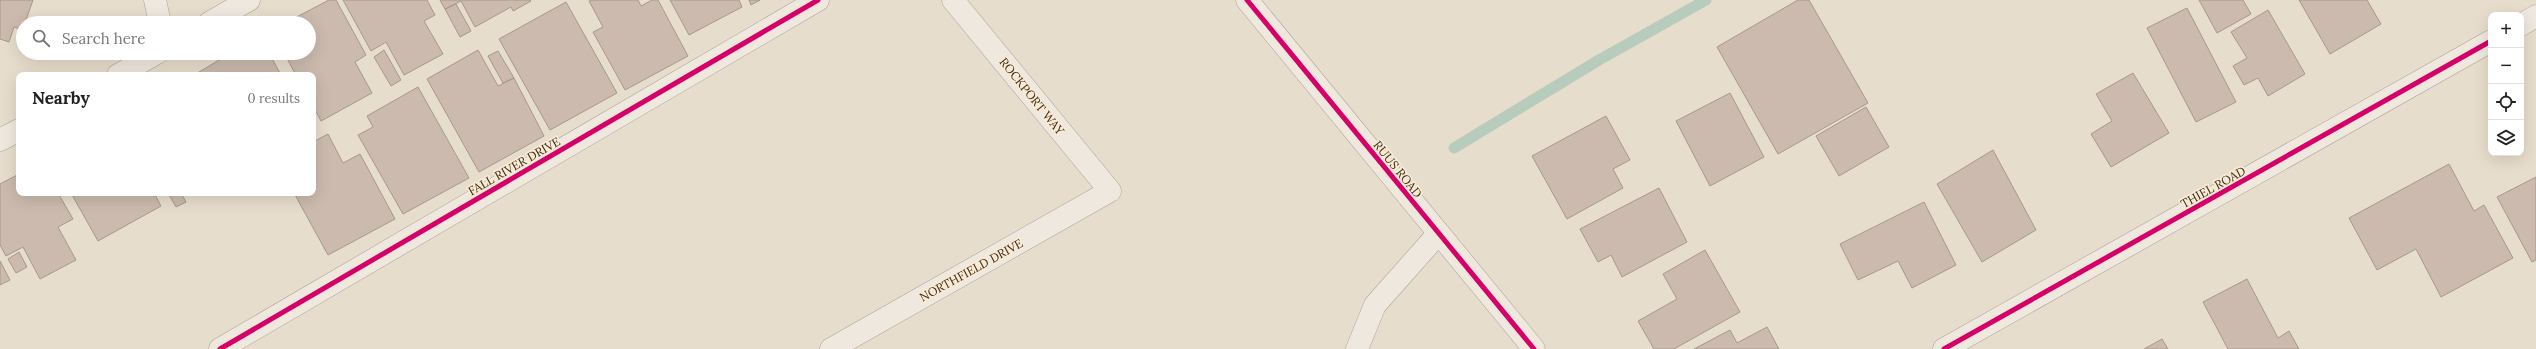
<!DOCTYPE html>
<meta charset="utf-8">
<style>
body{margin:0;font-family:Lora,serif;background:#f2f2f2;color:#222}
.controls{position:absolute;right:12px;top:12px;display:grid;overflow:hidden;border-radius:8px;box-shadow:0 4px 16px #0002}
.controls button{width:36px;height:36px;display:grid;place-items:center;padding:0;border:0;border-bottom:1px solid #e0e0e0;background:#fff;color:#222;font:20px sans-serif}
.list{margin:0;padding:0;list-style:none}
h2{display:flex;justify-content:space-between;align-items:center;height:52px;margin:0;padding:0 16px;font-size:17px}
h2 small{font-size:13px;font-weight:400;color:#767676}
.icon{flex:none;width:22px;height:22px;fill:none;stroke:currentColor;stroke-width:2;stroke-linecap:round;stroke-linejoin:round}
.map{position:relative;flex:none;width:2536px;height:349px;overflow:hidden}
.search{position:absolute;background:#fff;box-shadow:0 4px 16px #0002;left:16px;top:16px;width:300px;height:44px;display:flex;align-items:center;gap:10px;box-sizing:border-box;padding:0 14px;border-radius:22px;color:#767676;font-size:15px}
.panel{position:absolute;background:#fff;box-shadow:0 4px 16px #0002;left:16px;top:72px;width:300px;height:124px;border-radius:8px}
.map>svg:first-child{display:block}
</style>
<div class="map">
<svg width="2536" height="349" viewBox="0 0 2536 349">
<rect width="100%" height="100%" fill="#e7ddcc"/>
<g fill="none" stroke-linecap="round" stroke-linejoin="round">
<path stroke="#b8ccbe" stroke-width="11" d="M1454,148L1599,60L1706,0"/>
</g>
<path fill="#cbbaad" stroke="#a8988b" d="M0,0H33L25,23H23V30L14,27L9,42L0,39Z
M329,0H336L366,55L355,62L372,93L321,121L313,106V75H296L284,53H309V23H285Z
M343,0H427L435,15L424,21L443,54L404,75L386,42L371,51Z
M440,0H530L531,1L513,11L511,7L475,27L461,1L445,9Z
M591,0H638L641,6L652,0H658L688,56L625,90L593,32L603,27L589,1Z
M670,0H739L742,7L689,35Z
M749,0H760L751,5Z
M1798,0H1809L1868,103L1778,154L1717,47Z
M2199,0H2243L2251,14L2217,33Z
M2299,0H2367L2381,24L2330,54Z
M566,2L617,93L550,130L499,39Z
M456,4L471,31L460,37L445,9Z
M2187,8L2236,102L2196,122L2147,28Z
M2268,10L2305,74L2268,96L2258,78L2244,85L2233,66L2247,58L2231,32Z
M384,50L401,80L391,86L374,57Z
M478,50L498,86L514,78L544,136L479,172L427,79Z
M498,51L514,78L503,83L488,56Z
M231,53H269L281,75H194Z
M2133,73L2169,133L2111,167L2091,134L2112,121L2096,94Z
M418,87L469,178L403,214L358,135L373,127L367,116Z
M1730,93L1764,157L1710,186L1676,121Z
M1866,107L1889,147L1839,176L1816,136Z
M1606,116L1630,160L1613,169L1623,188L1567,219L1532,156Z
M328,134L343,163L360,154L395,219L328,255L294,193H313V142Z
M1993,150L2036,230L1982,262L1937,184Z
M2449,164L2474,211L2484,205L2513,258L2441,297L2416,249L2377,270L2349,218Z
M19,174V193H58L73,219L58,227L76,260L40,279L23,247L6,256L0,245V184Z
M2536,177V260L2532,262L2497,197Z
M1659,188L1687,242L1622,277L1611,255L1598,262L1580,229Z
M71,193H154L161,206L98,241Z
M168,193H181L186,202L176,207Z
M1924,202L1956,265L1912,288L1898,261L1858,280L1840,244Z
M1705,250L1740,312L1674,349H1654L1638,321L1677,299L1663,274Z
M19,252L27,267L16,273L8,259Z
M0,261L10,280L0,285Z
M2247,279L2278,338L2289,331L2299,349H2228L2203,302Z
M1767,327L1779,349H1694L1730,330L1737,343Z
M2162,339L2168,349H2144Z"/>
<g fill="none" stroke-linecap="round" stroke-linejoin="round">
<defs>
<path id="minor" d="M155,0L160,23
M1247,0L1534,349
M209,23L249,0
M2521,25L2536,16
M118,75L157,53
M0,140L19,130
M220,349L818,0
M831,349L1110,191L953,0
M1357,349L1375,305L1438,234
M1944,349L2491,41"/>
</defs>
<use href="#minor" stroke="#aca296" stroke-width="23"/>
<use href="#minor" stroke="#efe8df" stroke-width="22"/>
<defs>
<path id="cycleway" d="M1247,0L1534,349
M220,349L818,0
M1944,349L2491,41"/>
</defs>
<use href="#cycleway" stroke="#f9ead2" stroke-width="8"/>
<use href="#cycleway" stroke="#d6006c" stroke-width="5"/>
</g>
<g text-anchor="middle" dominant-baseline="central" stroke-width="3.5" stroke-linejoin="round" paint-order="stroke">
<g font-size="12" fill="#3c291c" stroke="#f9ead2">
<text transform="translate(1032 96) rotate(51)">ROCKPORT WAY</text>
<text transform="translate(514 166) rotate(-30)">FALL RIVER DRIVE</text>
<text transform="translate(1398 169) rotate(51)">RUUS ROAD</text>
<text transform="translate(2213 187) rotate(-29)">THIEL ROAD</text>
<text transform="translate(971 270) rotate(-29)">NORTHFIELD DRIVE</text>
</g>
</g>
</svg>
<div class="controls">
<button>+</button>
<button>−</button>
<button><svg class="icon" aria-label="locate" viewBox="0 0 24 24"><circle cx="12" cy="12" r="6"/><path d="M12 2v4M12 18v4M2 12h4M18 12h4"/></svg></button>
<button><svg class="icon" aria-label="layers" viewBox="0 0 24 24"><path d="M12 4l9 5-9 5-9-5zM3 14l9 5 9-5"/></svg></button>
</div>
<div class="search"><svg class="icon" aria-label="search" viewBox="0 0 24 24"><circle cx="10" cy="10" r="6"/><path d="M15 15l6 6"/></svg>Search here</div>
<section class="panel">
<h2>Nearby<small>0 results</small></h2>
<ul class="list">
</ul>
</section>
</div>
